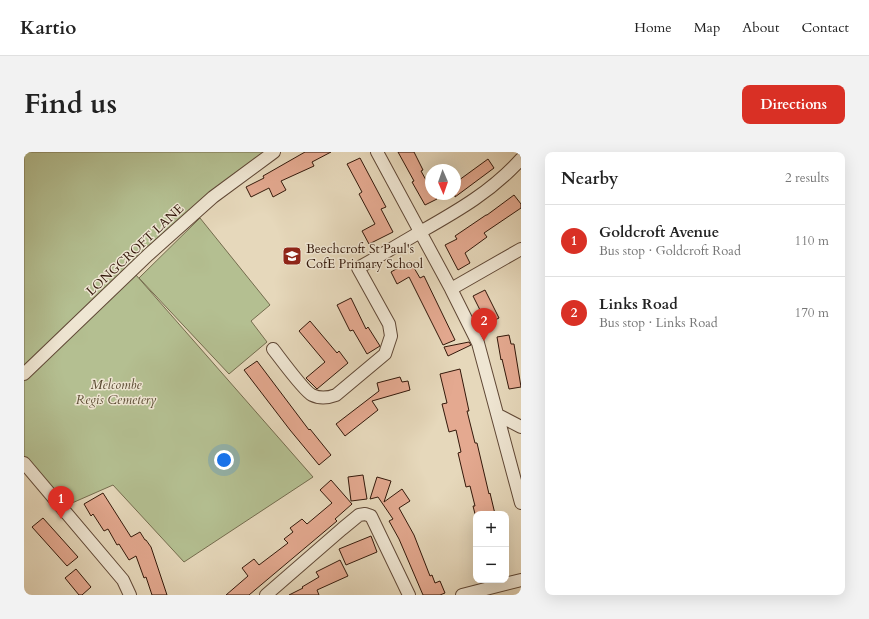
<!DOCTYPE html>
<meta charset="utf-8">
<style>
body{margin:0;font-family:Cardo,serif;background:#f2f2f2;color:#222}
.controls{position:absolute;right:12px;bottom:12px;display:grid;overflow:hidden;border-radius:8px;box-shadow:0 4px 16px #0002}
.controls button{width:36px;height:36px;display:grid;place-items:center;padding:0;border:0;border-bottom:1px solid #e0e0e0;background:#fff;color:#222;font:20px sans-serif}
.compass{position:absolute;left:401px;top:12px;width:36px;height:36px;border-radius:50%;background:#fff;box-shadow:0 4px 16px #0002;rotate:178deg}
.you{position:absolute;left:200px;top:308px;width:14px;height:14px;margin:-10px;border:3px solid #fff;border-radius:50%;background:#1a73e8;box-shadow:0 0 0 6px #1a73e833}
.badge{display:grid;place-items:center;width:26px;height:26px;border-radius:50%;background:#d93025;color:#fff;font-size:13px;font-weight:700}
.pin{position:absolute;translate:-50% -33px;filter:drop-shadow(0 1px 2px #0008)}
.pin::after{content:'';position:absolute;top:21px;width:14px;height:12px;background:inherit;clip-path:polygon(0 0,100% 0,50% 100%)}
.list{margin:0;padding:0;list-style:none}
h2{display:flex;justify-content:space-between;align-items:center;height:52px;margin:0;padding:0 16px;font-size:17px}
h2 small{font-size:13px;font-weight:400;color:#767676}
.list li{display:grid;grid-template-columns:26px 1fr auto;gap:12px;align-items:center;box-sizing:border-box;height:72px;padding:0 16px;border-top:1px solid #e0e0e0}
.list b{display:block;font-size:15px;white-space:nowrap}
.list p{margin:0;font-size:13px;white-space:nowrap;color:#767676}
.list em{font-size:13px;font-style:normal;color:#767676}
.map{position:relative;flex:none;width:497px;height:443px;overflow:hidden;border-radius:8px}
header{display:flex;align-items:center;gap:24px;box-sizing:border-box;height:56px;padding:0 20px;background:#fff;border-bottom:1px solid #e0e0e0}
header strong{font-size:19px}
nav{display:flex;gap:22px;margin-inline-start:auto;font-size:14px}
.intro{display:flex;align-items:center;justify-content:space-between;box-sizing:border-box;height:96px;padding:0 24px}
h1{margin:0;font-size:28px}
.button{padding:10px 18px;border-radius:8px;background:#d93025;color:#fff;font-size:14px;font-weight:700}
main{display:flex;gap:24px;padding:0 24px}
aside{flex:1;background:#fff;border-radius:8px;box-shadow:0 4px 16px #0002}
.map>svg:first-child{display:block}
</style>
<header>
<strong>Kartio</strong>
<nav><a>Home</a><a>Map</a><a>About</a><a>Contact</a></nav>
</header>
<div class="intro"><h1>Find us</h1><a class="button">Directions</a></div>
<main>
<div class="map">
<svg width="497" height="443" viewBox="0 0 497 443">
<rect width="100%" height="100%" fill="#e6d8bb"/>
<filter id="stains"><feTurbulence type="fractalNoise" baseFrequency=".005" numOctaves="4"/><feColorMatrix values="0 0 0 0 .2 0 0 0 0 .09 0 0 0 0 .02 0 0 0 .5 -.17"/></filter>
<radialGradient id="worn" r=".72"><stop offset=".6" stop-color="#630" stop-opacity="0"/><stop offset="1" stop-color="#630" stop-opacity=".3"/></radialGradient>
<path fill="#b4bf91" stroke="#746c4e" d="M0,0H241L105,115L289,325L160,410L89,333L48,351L6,318L0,311Z
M176,66L246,153L227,169L243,190L205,222L115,126Z"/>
<path fill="#e4a990" stroke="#33180a" d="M281,0H307L288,10L290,14L257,29L262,38L249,45L245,36L227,45L222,35L240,26L239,24Z
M374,0H390L399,18L397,19L407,37V42H410L413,47L401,53L388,30L390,29Z
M336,6L362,55L357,57L369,80L345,92L338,79L351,72L335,42L338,40L323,12Z
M464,7L470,16L431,45V31Z
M490,43L497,52V56L460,81L463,85L441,101L446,111L434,118L421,93L433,87L431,84L462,63H463Z
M386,109L396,126L400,124L431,188L419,193L385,125L373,132L367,120Z
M461,138L475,166L463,172L449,144Z
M327,146L342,177L344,175L356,194L343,202L329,178L326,179L313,153Z
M286,169L313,201L315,199L324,211L293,237L282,226L301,210L275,179Z
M485,183L487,192H490L497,235L485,237L478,207L477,208L473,185Z
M445,190L447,193L424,204L420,195Z
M233,209L285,278L286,277L307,303L295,313L266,278L220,218Z
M436,217L445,259H443L451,291H453L465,342L466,341L471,362H451L449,354H451L446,334L442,335L434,301L437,300L432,278L425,280L418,252L423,251L416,222Z
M376,225L378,230L384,229L386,238L348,249L354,258L321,284L312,272L355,239L353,231Z
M339,323L343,347L327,349L324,325Z
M353,325L367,329L360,350L378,337L386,349L375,356L390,383L406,424L408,423L411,431L416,429L421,441L416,443H399L375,387L365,369L369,367L354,345L346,347Z
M307,328L328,352L311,367L313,369L225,443H202L224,424L218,416L230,407L235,413L264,391L260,387L269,380L266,376L278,367L283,372L308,351L296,338Z
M79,341L107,385L116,380L121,388H122L127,395L143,443H128L122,425L120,426L112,404L105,408L95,392L93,393L84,377L80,379L69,362L67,364L60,352Z
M19,366L54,405L43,414L8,375Z
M347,384L353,400L322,413L315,397Z
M316,408L324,424L293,438L295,443H265L279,436L278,435L295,425L292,420Z
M52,417L67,435L58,443H55L41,426Z"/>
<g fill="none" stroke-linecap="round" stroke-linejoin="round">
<defs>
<path id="minor" d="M353,0L427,137L454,191L497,351
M427,137L497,97
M249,197C256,206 280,239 288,243C296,247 304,246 312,243L361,202L367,184L365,172L334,116C356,104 377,91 398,79C435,58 468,39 497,7
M0,222L124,103L189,45L250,0
M474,263L497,275
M0,311L99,428L106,443
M242,443L318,377L335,363L341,362L347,364L385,443
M438,443L497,428"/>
</defs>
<use href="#minor" stroke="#604836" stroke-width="14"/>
<use href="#minor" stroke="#efe6d3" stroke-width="12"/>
</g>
<defs>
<symbol id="school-square" viewBox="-11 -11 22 22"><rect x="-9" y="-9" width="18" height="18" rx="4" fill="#8f2418" stroke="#efe6d3"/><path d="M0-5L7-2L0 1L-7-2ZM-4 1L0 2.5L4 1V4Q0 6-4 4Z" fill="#fff"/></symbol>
</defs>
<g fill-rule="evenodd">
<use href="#school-square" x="257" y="93" width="22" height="22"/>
</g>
<g text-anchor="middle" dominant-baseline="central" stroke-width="3" stroke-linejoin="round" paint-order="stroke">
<g font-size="13" fill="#33180a" stroke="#efe6d3" text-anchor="start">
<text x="282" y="97">Beechcroft St Paul's<tspan x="282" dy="15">CofE Primary School</tspan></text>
</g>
<g font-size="13" fill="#33180a" stroke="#efe6d3">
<text transform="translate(111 98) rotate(-43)">LONGCROFT LANE</text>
</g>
<g font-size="13" font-style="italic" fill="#5a4a32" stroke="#efe6d3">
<text x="92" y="233">Melcombe<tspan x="92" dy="15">Regis Cemetery</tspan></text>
</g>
</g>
<rect width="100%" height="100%" filter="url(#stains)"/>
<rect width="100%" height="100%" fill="url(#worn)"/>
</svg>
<div class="controls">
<button>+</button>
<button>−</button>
</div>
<svg class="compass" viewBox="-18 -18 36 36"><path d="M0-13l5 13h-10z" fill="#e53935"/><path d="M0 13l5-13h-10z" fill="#767676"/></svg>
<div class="you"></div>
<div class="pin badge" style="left:37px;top:367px">1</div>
<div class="pin badge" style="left:460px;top:189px">2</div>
</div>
<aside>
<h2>Nearby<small>2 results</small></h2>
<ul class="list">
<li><span class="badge">1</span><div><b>Goldcroft Avenue</b><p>Bus stop · Goldcroft Road</p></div><em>110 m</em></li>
<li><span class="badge">2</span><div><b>Links Road</b><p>Bus stop · Links Road</p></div><em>170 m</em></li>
</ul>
</aside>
</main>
